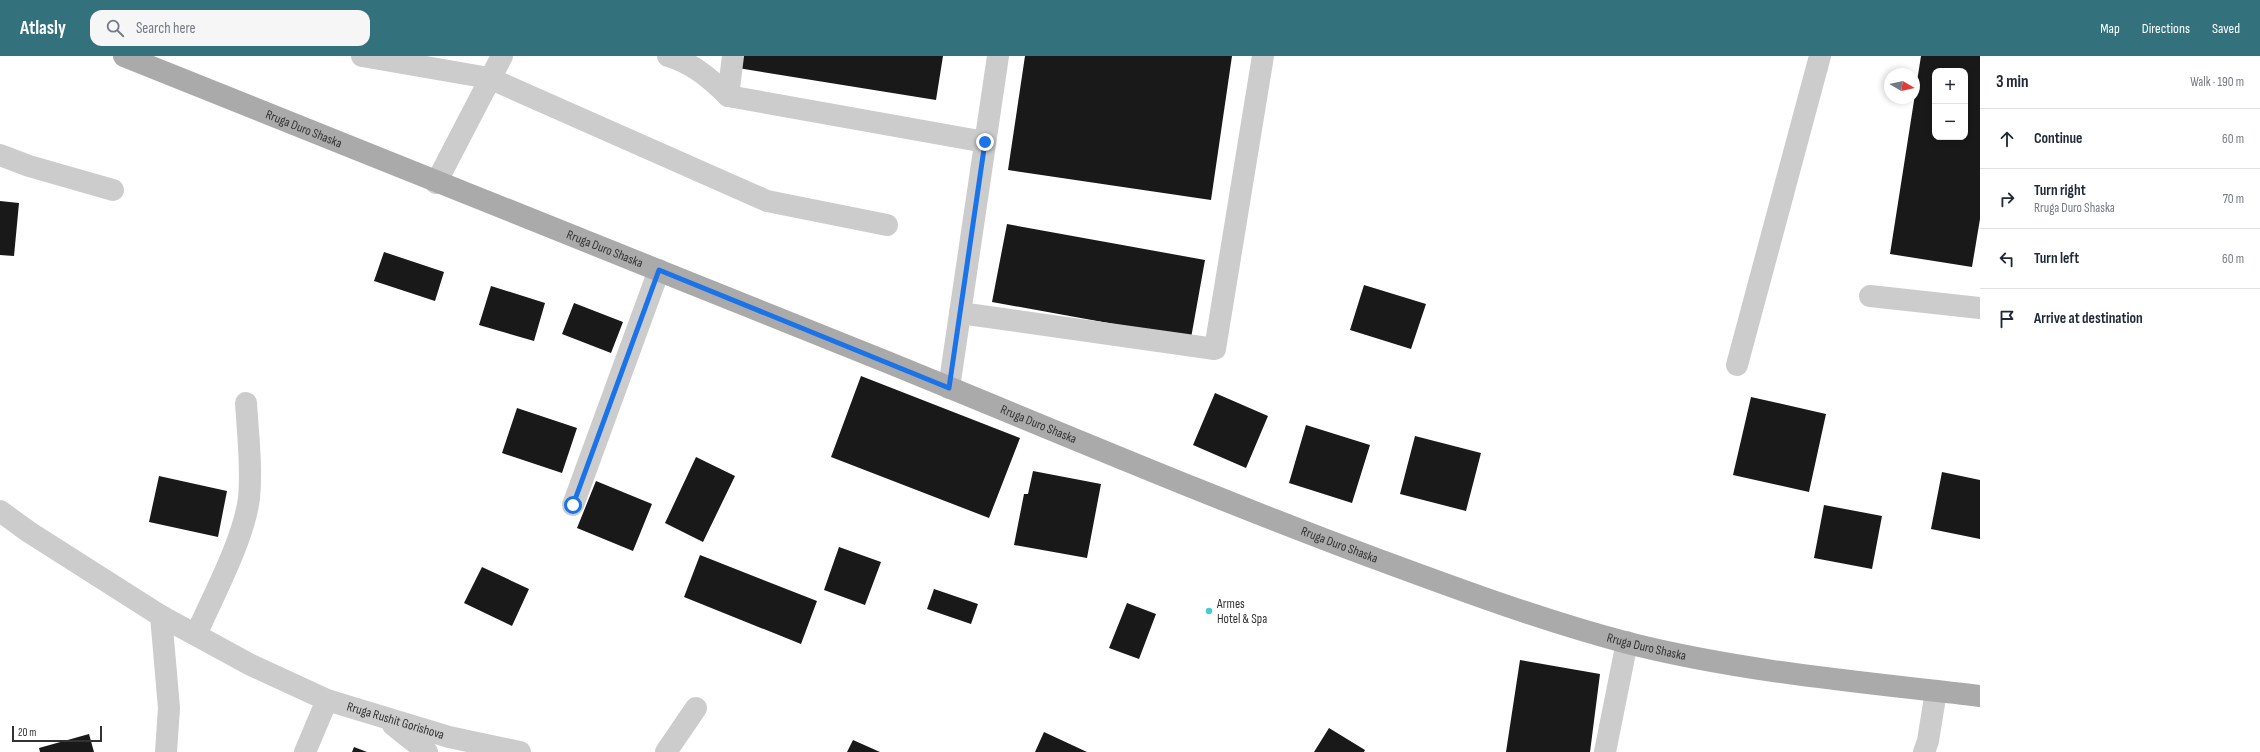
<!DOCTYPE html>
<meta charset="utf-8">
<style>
body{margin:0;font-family:"Sofia Sans Condensed",sans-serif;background:#f6f6f7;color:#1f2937}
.controls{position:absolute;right:12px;top:12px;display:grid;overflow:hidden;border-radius:8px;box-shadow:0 2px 6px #0003}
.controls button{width:36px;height:36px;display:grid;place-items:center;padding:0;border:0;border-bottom:1px solid #e0e1e3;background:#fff;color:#1f2937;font:20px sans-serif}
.compass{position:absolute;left:1884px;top:12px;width:36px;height:36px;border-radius:50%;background:#fff;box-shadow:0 2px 6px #0003;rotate:99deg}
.scale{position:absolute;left:12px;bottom:10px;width:90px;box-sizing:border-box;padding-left:4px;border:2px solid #323232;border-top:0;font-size:11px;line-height:14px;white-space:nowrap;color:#323232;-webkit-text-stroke:3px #fff;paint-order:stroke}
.stop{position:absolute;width:12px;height:12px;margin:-9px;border:3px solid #1a73e8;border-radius:50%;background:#fff}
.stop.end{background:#1a73e8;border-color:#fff;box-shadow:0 1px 4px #0008}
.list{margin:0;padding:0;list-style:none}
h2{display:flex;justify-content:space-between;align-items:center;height:52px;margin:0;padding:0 16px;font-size:17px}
h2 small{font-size:13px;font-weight:400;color:#747a83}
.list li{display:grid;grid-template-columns:26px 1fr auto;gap:12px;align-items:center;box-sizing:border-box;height:60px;padding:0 16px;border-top:1px solid #e0e1e3}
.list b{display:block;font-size:15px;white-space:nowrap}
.list p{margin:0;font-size:13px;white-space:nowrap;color:#747a83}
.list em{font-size:13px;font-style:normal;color:#747a83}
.icon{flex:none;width:22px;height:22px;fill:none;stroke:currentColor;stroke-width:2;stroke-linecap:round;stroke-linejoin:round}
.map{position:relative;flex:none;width:1980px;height:696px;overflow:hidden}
header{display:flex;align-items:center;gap:24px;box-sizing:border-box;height:56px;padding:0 20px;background:#33717d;color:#fff}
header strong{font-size:19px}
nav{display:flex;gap:22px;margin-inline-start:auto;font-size:14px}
.search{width:280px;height:36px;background:#f6f6f7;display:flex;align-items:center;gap:10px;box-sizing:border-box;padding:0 14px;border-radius:12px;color:#747a83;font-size:15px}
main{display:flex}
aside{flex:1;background:#fff}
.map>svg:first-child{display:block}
</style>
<header>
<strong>Atlasly</strong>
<div class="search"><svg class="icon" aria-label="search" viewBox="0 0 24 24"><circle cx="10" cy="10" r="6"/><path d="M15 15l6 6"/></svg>Search here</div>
<nav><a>Map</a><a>Directions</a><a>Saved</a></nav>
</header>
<main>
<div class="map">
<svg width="1980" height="696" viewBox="0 0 1980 696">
<rect width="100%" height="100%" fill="#fff"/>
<path fill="#191919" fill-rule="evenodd" d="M740,0H943L936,44L738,12Z
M1025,0H1232L1211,144L1008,114Z
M1921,0H1980V163L1972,211L1890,198ZM1935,15H1965V81H1935Z
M0,145L19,147L14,200L0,199Z
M1007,168L1205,204L1191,282L992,246Z
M384,196L444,216L435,245L374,225Z
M1364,229L1426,248L1411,293L1350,274Z
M491,230L545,247L534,285L479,269Z
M574,247L623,266L611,297L562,278Z
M861,320L1020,382L989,462L831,401Z
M1215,337L1268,360L1246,412L1193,389Z
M1751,341L1826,358L1809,436L1733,419Z
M517,352L577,372L562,417L502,397Z
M1306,369L1370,389L1352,447L1289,427Z
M1415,380L1481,397L1466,455L1400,438Z
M696,401L735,420L703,486L665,467Z
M1033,415L1101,428L1087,502L1014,489L1024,438H1028Z
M1942,416L1980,424V483L1931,473Z
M159,420L227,435L218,481L149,466Z
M596,425L652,448L633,495L577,472Z
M1824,449L1882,460L1872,513L1814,502Z
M839,491L881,506L865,549L824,534Z
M700,499L817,545L801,588L684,541Z
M482,511L529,533L512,570L464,547Z
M934,533L978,548L971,568L927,553Z
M1127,547L1156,558L1139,603L1109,592Z
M1520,604L1600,618L1590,696H1506Z
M1329,672L1365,694L1364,696H1314Z
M1044,676L1087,696H1035Z
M89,678L94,696H40L39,692Z
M853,684L880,696H847Z
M354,691L367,696H352Z"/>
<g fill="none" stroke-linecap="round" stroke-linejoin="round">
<g stroke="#ccc" stroke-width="22">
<path d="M362,0L489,22L767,145L887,169"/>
<path d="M668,0C692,7 710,22 728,40L985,86"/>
<path d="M728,40L733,0"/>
<path d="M0,99L29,110L113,134"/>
<path d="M436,127L502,0"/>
<path d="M1870,240L1980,252"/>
<path d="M960,257L1215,293L1263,0"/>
<path d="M1737,309L1820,0"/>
<path d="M949,332L998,0"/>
<path d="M573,449L659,214"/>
<path d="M0,455L29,476L161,560L169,652L166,696"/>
<path d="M161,560L251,609L327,644"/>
<path d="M196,579C213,540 244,483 249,442C252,411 248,379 246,347"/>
<path d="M393,669L427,696"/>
<path id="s1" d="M305,696L327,644L449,681L520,696"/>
<path d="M666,696L696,652"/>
<path d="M1605,696L1627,586"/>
<path d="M1924,696L1928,685L1936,635"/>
</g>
<path stroke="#aaa" stroke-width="22" id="s2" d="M124,0C377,104 633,203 887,306C1049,372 1210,441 1374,502C1458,533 1541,564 1628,587C1743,616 1862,626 1980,640"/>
</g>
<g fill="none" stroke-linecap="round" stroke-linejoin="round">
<path stroke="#1a73e8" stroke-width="5" d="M573,449L659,214L949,332L985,86"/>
</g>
<circle fill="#4ccad2" stroke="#fff" stroke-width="1.5" cx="1209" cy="555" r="4"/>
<g text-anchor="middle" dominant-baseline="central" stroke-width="4" stroke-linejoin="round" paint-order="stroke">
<g font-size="13" fill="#323232" stroke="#fff">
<text stroke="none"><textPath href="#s2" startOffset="194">Rruga Duro Shaska</textPath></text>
<text stroke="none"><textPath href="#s2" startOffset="518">Rruga Duro Shaska</textPath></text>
<text stroke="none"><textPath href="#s2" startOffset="986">Rruga Duro Shaska</textPath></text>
<text stroke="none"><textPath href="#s2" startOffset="1310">Rruga Duro Shaska</textPath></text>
<text stroke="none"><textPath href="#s2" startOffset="1634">Rruga Duro Shaska</textPath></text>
<text stroke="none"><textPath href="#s1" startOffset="128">Rruga Rushit Gorishova</textPath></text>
</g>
<g font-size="13" fill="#323232" stroke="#fff" text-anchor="start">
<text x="1217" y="548">Armes<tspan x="1217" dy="15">Hotel &amp; Spa</tspan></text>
</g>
</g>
</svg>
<div class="controls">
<button>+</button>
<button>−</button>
</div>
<svg class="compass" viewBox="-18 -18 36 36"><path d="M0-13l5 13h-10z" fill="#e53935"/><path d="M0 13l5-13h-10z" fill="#747a83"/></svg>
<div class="scale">20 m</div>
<div class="stop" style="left:573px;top:449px"></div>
<div class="stop end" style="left:985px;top:86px"></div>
</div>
<aside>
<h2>3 min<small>Walk · 190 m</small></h2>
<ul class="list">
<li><svg class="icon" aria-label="ahead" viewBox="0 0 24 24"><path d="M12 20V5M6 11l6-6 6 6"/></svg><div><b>Continue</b></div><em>60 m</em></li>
<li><svg class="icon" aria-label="right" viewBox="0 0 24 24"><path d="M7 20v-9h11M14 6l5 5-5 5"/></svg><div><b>Turn right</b><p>Rruga Duro Shaska</p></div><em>70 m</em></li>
<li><svg class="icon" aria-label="left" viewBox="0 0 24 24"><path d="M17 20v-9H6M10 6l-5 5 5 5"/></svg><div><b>Turn left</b></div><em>60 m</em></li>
<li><svg class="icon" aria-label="arrive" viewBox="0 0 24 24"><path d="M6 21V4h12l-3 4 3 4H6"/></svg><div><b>Arrive at destination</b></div></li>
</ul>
</aside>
</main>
